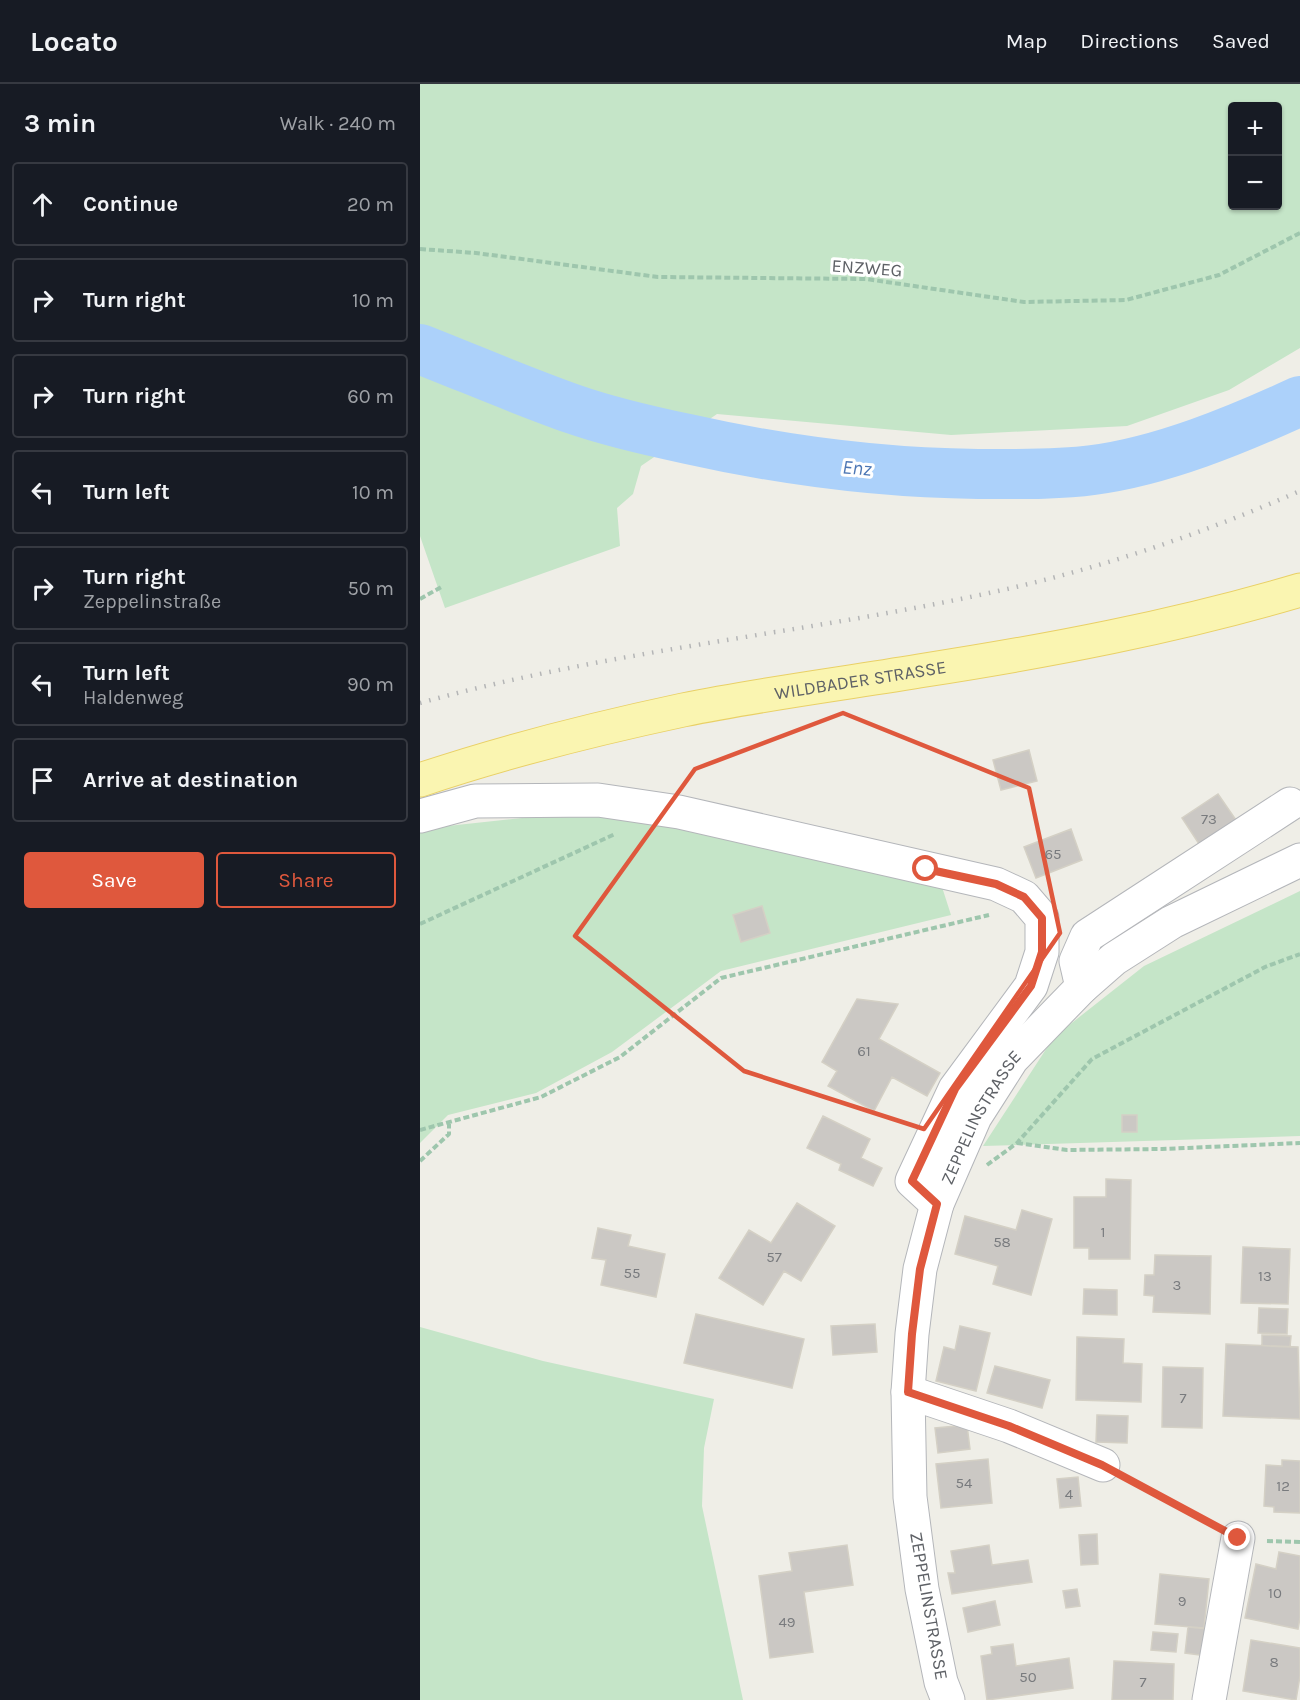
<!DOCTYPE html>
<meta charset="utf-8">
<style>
body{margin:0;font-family:Karla,sans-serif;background:#242831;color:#f1f3f6}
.controls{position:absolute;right:18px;top:18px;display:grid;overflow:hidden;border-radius:6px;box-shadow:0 2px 4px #0004}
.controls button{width:54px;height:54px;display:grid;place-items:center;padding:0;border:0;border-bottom:2px solid #363941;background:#171b24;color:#f1f3f6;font:30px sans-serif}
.stop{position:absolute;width:18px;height:18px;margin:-14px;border:4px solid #df583d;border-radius:50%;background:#fff}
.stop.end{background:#df583d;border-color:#fff;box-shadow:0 2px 6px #0008}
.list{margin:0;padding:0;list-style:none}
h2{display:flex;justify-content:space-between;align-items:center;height:78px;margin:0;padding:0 24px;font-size:26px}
h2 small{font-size:20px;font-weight:400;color:#9ea1a6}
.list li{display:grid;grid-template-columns:39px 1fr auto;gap:18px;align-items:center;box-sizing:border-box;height:84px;margin:0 12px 12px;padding:0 12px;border:2px solid #363941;border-radius:6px}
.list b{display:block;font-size:22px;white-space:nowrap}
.list p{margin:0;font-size:20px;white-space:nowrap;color:#9ea1a6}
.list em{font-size:20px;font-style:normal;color:#9ea1a6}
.actions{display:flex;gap:12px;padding:18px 24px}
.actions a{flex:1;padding:14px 0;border:2px solid #df583d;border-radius:6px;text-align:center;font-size:21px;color:#df583d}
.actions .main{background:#df583d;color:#fff}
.icon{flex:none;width:33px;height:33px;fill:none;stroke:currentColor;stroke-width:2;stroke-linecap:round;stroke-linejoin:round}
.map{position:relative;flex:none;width:880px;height:1616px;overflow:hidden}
header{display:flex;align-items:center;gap:36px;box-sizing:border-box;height:84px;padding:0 30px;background:#171b24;border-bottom:2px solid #363941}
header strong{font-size:28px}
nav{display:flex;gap:33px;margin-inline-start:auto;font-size:21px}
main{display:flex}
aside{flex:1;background:#171b24}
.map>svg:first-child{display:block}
</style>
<header>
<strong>Locato</strong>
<nav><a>Map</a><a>Directions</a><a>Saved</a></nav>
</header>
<main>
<aside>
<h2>3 min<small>Walk · 240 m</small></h2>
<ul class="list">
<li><svg class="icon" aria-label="ahead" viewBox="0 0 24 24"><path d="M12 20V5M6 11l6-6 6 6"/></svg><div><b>Continue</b></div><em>20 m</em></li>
<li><svg class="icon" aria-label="right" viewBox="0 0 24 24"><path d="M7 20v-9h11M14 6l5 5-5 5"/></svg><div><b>Turn right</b></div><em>10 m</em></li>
<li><svg class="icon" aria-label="right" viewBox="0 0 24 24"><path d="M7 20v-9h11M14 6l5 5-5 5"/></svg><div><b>Turn right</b></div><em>60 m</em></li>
<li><svg class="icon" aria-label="left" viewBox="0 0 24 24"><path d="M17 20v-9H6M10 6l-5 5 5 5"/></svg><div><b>Turn left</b></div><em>10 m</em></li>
<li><svg class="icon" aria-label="right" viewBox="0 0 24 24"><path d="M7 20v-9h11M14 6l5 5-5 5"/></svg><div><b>Turn right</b><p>Zeppelinstraße</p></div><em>50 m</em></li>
<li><svg class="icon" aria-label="left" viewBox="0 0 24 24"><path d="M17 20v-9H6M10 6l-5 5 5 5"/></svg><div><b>Turn left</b><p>Haldenweg</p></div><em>90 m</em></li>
<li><svg class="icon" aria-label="arrive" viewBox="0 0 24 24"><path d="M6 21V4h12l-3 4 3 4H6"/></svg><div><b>Arrive at destination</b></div></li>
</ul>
<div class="actions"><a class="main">Save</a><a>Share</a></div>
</aside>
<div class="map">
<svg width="880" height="1616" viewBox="0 0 880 1616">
<rect width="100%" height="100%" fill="#efeee7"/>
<path fill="#c5e5c8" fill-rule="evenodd" d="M0,0H880V264L809,306L707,342L531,351L297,330L221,382L213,410L197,424L200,462L25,524L0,452ZM812,22H858V122H812Z
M187,725L522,803L531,831L301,887L192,968L116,1009L28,1031L0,1059V745Z
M880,807V1052L563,1062L634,953L724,882Z
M0,1243L123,1277L294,1315L284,1364L282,1422L323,1616H0Z"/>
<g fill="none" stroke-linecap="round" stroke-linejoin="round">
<path stroke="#acd1fa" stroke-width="50" d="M0,265C51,285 102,307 153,325C190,338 230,347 268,355C366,377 458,389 558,390C594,390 637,391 673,386C742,377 817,346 880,317"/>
</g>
<path fill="#cbc8c4" stroke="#d4d0c5" stroke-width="1.5" d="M609,666L617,697L581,706L573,676Z
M798,710L816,736L779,760L762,734Z
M651,745L662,776L616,794L604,763Z
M342,822L350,849L321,858L313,831Z
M437,915L478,920L459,955L520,989L507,1012L472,993L454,1027L408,1002L417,987L402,978Z
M702,1031H717V1048H702Z
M403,1032L450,1055L441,1074L462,1084L453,1102L419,1086L421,1080L387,1064Z
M686,1095L711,1096L710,1175H669V1164H654V1113H686Z
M377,1119L415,1142L381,1197L364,1187L343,1221L299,1194L329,1146L351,1159Z
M602,1126L632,1135L611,1211L573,1200L578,1182L535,1170L545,1132L596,1146Z
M178,1144L211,1151L208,1162L245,1170L236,1213L181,1201L186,1176L172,1174Z
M823,1163L870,1165L868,1220L821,1219Z
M735,1171L791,1172L790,1230L733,1228L734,1212L724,1211L725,1191H734Z
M664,1205L697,1206V1231L663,1230Z
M839,1224L868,1225L867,1250L838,1249Z
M276,1230L384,1255L372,1304L264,1279Z
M455,1240L457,1268L413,1271L411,1242Z
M540,1242L570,1249L556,1307L516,1297L524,1263L535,1266Z
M842,1251L871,1252L870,1263L842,1262Z
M657,1253L704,1255L703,1279L722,1280L721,1318L656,1316Z
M806,1260L878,1263L880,1335L803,1332Z
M575,1282L630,1296L622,1324L567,1309Z
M743,1283L783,1284L782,1344L742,1343Z
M677,1331L708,1332L707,1359L676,1358Z
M547,1341L550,1365L518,1369L515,1344Z
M568,1375L572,1419L521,1424L516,1380Z
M862,1376L880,1377V1429L854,1428V1423L844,1422L846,1381L862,1382Z
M658,1393L661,1422L640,1424L637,1395Z
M677,1450L678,1480L661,1481L659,1451Z
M427,1461L433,1501L384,1508L393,1568L350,1574L339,1492L372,1487L369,1469Z
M569,1461L572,1481L608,1476L612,1498L532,1510L528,1489H535L531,1467Z
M859,1468L880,1472V1534L878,1545L825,1534L836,1480L856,1485Z
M740,1490L789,1495L784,1544L735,1540Z
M657,1505L660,1522L646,1524L643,1507Z
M575,1517L580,1541L548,1548L543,1524Z
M768,1543L789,1545L787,1572L765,1569Z
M733,1548L758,1550L756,1568L731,1566Z
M831,1556L880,1564V1592L876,1616L823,1607Z
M593,1560L596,1582L649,1574L653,1604L567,1616L561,1572L572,1570L571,1563Z
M694,1577L754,1580L753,1616H692Z"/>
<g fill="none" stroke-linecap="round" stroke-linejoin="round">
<defs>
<g id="minor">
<path d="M0,732L55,717L178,716L259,728L576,800L604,813L622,834V868L611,902L535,1005L492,1097L517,1120"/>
<path d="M662,903L656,877L667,852L870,720"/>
<path d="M488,1308L589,1342L683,1381"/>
<path id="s1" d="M528,1616L521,1598L502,1505L490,1413L488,1308L492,1250L500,1185L517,1120L555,1033L592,975L662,903L694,875L752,838L880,776"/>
<path d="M789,1616L818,1454"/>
</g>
<g id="major">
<path id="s2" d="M0,696C86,667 174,645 263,626C341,610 421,600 499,587C628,567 755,543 880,506"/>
</g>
</defs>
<use href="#minor" stroke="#b4b6ba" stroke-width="35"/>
<use href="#major" stroke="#e9d066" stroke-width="35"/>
<path stroke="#9ec6ad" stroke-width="4" stroke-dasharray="6 3" stroke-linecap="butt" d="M0,165L56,169L238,193L446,195L604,218L706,216L799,191L880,149
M0,515L23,502
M0,840L195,750
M0,1046L121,1013L200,973L301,894L569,831
M597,1059L647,1066L742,1065L880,1059
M0,1077L29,1050V1038
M567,1081L597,1059L672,975L845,883L880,870
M710,1395L793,1441
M847,1457L880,1458"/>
<use href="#minor" stroke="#fff" stroke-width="33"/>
<use href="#major" stroke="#faf5b1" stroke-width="33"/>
<path stroke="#b4b5b6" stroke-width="4.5" stroke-dasharray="1.5 8" stroke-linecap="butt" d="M0,619C186,567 380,550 569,509C676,486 779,451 880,407"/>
</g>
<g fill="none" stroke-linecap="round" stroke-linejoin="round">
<path stroke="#df583d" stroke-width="8" d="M506,785L576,800L604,813L622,834V868L611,902L535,1005L492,1097L517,1120L500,1185L492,1250L488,1308L589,1342L682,1381L818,1454"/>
</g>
<path fill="none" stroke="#df583d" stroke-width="4.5" stroke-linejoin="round" d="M423,629L609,704L640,849L504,1045L324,987L155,852L275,685Z"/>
<g text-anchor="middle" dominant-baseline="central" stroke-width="6" stroke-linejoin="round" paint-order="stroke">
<g font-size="15" fill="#797b7e">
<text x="789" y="735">73</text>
<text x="633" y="770">65</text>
<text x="444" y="967">61</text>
<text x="683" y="1148">1</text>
<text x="582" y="1158">58</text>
<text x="354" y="1173">57</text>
<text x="212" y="1189">55</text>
<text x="845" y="1192">13</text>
<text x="757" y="1201">3</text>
<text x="763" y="1314">7</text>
<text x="544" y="1399">54</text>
<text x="863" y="1402">12</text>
<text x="649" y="1410">4</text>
<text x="855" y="1509">10</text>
<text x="762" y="1517">9</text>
<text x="367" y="1538">49</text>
<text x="854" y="1578">8</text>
<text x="608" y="1593">50</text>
<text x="723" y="1598">7</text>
</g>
<g font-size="18" fill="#5e6166" stroke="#fff">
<text transform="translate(447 184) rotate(4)">ENZWEG</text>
<text stroke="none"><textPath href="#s2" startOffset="452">WILDBADER STRASSE</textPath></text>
<text stroke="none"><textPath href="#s1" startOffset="600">ZEPPELINSTRASSE</textPath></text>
<text transform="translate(509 1522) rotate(80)">ZEPPELINSTRASSE</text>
</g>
<g font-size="20" font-style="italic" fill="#4c76b4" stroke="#fff">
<text transform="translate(437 384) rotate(5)">Enz</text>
</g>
</g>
</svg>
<div class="controls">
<button>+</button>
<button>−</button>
</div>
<div class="stop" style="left:506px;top:785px"></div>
<div class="stop end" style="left:818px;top:1454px"></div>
</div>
</main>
